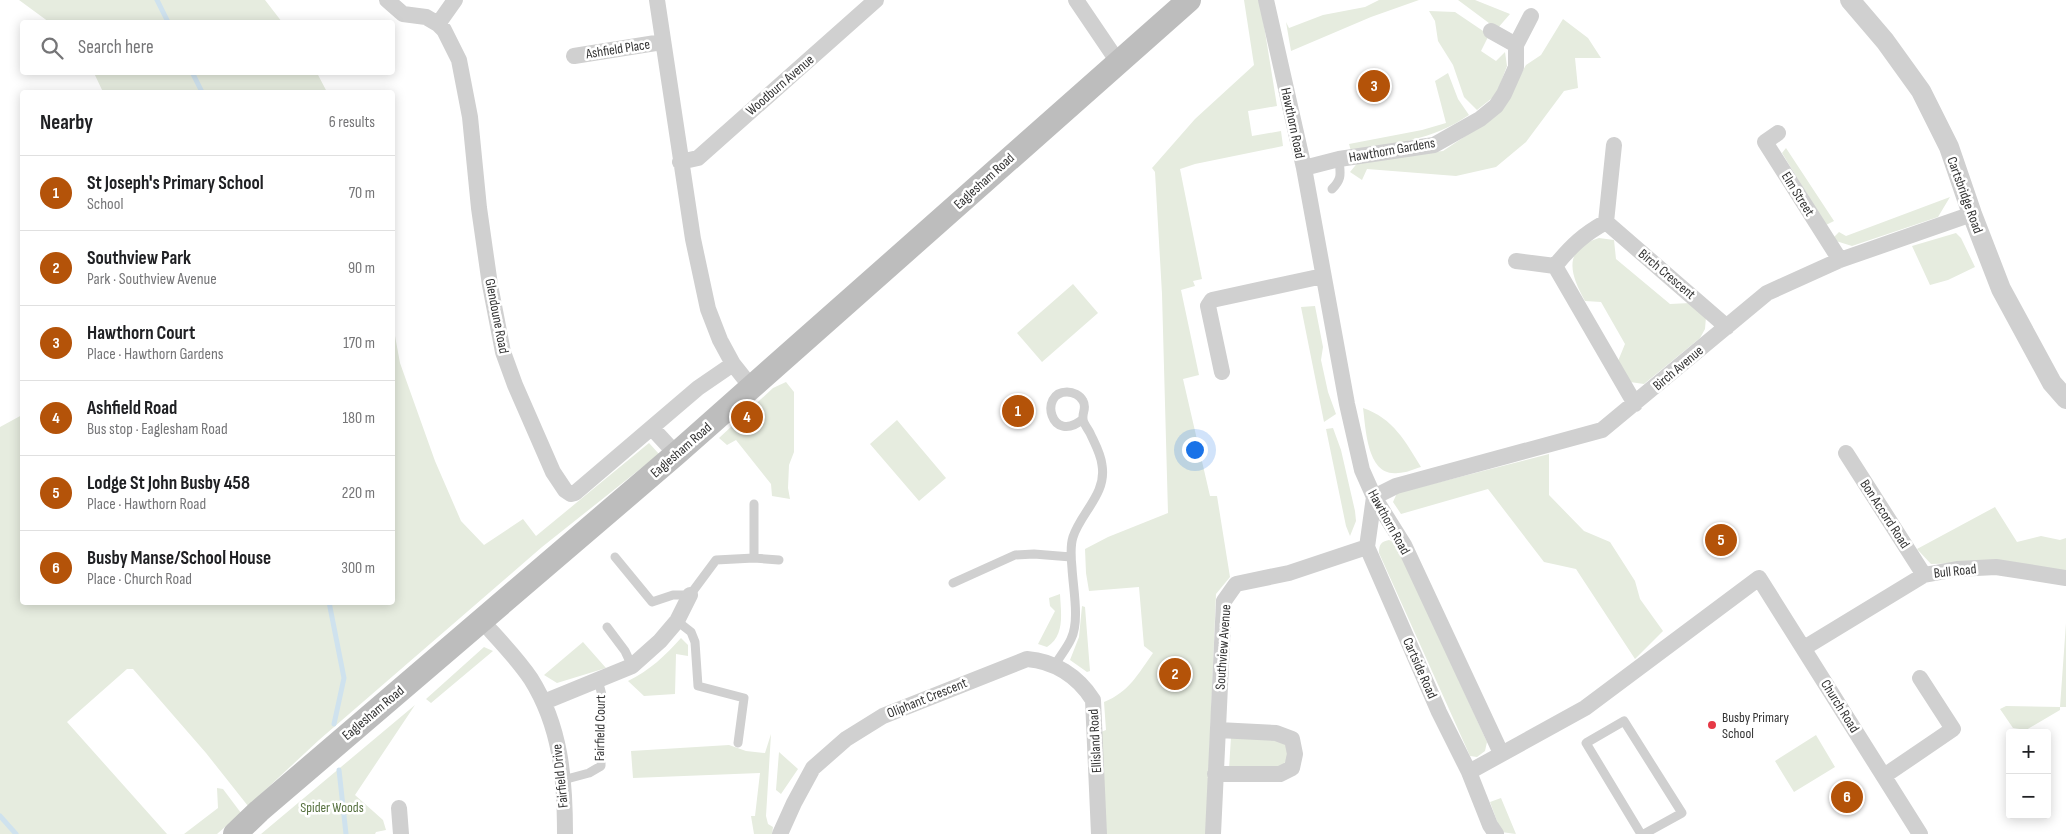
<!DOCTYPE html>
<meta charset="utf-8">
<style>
body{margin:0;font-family:"Sofia Sans Condensed",sans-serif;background:#f2f2f2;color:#202124}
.controls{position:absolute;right:15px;bottom:15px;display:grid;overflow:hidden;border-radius:5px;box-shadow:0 2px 12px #0003}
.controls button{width:45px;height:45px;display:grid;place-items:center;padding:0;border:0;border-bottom:1px solid #e0e0e0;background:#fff;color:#202124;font:25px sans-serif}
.you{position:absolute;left:1194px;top:449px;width:18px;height:18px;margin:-12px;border:4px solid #fff;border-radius:50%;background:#1a73e8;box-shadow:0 0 0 8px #1a73e833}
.badge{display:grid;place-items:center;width:32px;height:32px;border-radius:50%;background:#b45309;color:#fff;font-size:16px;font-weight:700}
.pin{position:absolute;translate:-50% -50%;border:2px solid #fff;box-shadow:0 1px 5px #0006}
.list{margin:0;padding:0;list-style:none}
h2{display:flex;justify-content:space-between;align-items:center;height:65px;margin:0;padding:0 20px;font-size:21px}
h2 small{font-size:16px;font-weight:400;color:#757577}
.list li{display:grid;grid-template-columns:32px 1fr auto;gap:15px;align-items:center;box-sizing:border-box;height:75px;padding:0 20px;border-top:1px solid #e0e0e0}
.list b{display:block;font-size:19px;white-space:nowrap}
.list p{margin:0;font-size:16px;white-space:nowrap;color:#757577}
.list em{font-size:16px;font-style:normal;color:#757577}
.icon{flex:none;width:28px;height:28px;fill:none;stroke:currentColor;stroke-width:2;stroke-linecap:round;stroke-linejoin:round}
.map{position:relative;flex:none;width:2066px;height:834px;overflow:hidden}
.search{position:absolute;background:#fff;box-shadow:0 2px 12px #0003;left:20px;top:20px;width:375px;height:55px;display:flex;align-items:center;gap:12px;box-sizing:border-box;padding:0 18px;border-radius:5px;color:#757577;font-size:19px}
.panel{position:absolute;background:#fff;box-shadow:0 2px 12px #0003;left:20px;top:90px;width:375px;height:515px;border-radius:5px}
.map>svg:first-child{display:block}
</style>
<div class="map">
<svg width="2066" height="834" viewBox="0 0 2066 834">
<rect width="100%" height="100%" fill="#fff"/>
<path fill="#e6ecdf" d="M19,0H265L282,22H49Z
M1244,0H1258L1261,7L1277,106L1248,111L1252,136L1281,131L1283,146L1195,164L1180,169L1202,279L1193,281L1195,286L1181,290L1199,375L1183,379L1210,496H1217L1230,577L1216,594L1206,834H1106L1101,732L1106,730L1104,702C1129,692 1138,674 1153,653L1144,646L1139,587L1089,591L1086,573L1085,549L1108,537L1168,513L1162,294L1155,172L1152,168L1195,119L1254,65Z
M1379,0H1419L1371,17L1291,51L1286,22L1289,28L1323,15L1365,7Z
M1453,0H1475L1510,14L1497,29L1458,0Z
M1429,11L1455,12L1489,35L1481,51L1496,61L1505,52L1507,66L1496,95L1477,110L1464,97L1453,65L1438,41L1435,21Z
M1563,19L1588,38L1601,58H1575L1578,88L1564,91L1526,142L1496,167L1456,176L1367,169L1362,180L1350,172L1359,161L1443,151L1467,135L1510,93L1526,65L1541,55Z
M94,73H317L327,92H103Z
M1448,73L1458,99L1469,115C1431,141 1395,143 1351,151L1349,144L1422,130L1446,123L1435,81Z
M1786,148L1834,221L1826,225L1782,153Z
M1950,197L1938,217L1852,246L1836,241L1834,237L1839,232L1846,236Z
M1956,233L1961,238L1975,267L1948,280L1930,285L1912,246Z
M1599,238L1614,240L1616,259L1670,304L1690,303L1706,317L1705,329L1700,338L1644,384L1630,382L1618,361L1625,344L1601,302L1585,301C1570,274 1562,249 1599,238Z
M1073,284L1098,313L1042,362L1017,333Z
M1315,306L1323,347L1321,360L1328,392L1336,414L1324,422L1301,307Z
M393,325L400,363L435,461L461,521L484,545L523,519L536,536L649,443L659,454L542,547L319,740L248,806L206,753L133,669H127L67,722L167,834H0V427L22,415V602H392Z
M786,382L794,392V452L789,465L788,488L790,499L772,496L771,484L736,440L727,445L719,438L773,388Z
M1363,408C1393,418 1406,442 1421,467C1414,469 1406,473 1398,473C1367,477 1366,429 1363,408Z
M897,420L946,478L919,501L870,444Z
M1333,428L1341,450L1355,511L1356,521L1350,536L1346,526L1326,429Z
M1549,454V495L1584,531L1610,542L1635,581L1640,599L1663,631L1635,659L1576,569L1544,562L1488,489L1401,514L1393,502L1397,493Z
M1995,507L2017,542L2041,536L2060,540L2066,538V573L1994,562L1931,564L1917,549Z
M1389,540L1396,543L1487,742L1485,751L1477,757L1470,756L1466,747L1379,553C1379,544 1381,542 1389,540Z
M1060,594C1061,614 1065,635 1047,647L1038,644L1055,611L1050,606L1049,598Z
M1082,606L1085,607L1090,671L1087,672L1070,660L1079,637Z
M2066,623V707H2060V710L2026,730L2013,728L2000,709L2006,706L2060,707Z
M681,638L688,645V656L676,654L675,694L644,696L628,681C650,670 665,656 681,638Z
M583,642L606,668L557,683L544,675Z
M484,647L493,651L431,703L426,699Z
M415,705L355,795L383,820L386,830L376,832L375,834H261Z
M771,734L766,816L768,824L773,827L772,834H754L751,816H755L760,773L633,778L631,751L729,745L746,751L765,753Z
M1816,735L1835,767L1794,792L1775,761Z
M1231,737H1277L1287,743L1290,756L1283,765L1274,769H1229Z
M779,752L798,769L781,794L776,790Z
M217,788L223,789L241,813L217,834H184L218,808Z
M1501,798L1516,834L1501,832L1490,802Z"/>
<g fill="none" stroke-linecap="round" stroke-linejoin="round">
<path stroke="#cfe2ee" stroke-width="5" d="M157,0L168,22
M192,72L202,92
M329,602L344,678L334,724
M339,770L346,834
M0,816L16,834"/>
<path stroke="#d0d0d0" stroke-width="9" d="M1332,189C1343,178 1340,173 1339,159
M615,557L652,602L673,595H690L716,560L754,558V504
M754,558L779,560
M953,583L1015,555L1034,554L1071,557
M677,621L691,632L695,642L698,686L744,698L738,743
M607,627L625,651L632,666
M1055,665C1060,656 1067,648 1071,639C1080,621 1073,588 1072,568C1071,558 1070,546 1073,537C1081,512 1107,494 1102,465C1101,454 1094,442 1090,433C1088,429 1083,423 1083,419C1082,412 1087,408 1083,401C1080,395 1073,392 1067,392C1038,392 1051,446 1083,419
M563,780L589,773L601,766L602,695L598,680
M1641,834L1586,743L1624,721L1682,813L1644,834"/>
<path stroke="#d0d0d0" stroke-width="16" d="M387,0L403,14L426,17L438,24L444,30L459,60L470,117L479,208L490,285L503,352L515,385L553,472L565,490L571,494L575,493L698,388L733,364
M657,0L693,239L708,309L720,340L733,364L752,388
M1076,0L1118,62
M1266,0L1304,168L1347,404L1362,470L1374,497L1404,545L1501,753
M438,24L455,0
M1491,31L1516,45
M574,56L662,42
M1778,133L1765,142L1840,260
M680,162L698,158L876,0
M1304,168L1339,159L1434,145L1480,119L1496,106L1504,94L1516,67V45L1531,16
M1606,222L1614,145
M1516,261L1555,266
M1222,372L1208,306L1212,300L1323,276
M1635,404L1555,266C1571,246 1584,234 1606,222L1727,327
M652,428L676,454
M1846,453L1924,575
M1374,497L1396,486L1602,430L1767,293L1840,260L1972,214
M1374,497L1367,547L1439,712L1469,772L1490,825L1496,834
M482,621C499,640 517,658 531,679C561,727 565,779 565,834
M1804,648L1924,575L1957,569L1996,567L2066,578
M544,702L632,666L660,641L677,621L690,595
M1469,772L1585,708L1759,578L1920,834
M1215,774H1280L1292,768L1295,754L1292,739L1276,733L1218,730
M1884,776L1953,729L1920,678
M399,808L401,834
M780,834L794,803L813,768L846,739L883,716L1027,659C1054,661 1078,676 1093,700L1099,834
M1213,834L1224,601L1236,584L1289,573L1367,547"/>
<path stroke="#d0d0d0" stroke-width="20" d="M1850,0L1885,41L1921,91L1949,147L1972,214L2001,289L2052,383L2066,399"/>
<path stroke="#bdbdbd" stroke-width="24" d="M235,834L259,811L676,454L1189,0"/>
</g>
<circle fill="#e63946" stroke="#fff" stroke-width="2" cx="1712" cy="725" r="5"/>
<g text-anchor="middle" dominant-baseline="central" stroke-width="5" stroke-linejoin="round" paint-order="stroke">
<g font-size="14" fill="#333" stroke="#fff">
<text transform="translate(618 49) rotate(-9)">Ashfield Place</text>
<text transform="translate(780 85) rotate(-41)">Woodburn Avenue</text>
<text transform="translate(1293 123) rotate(78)">Hawthorn Road</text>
<text transform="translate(1392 150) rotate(-10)">Hawthorn Gardens</text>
<text transform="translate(984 181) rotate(-42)">Eaglesham Road</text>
<text transform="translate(1798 194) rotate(58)">Elm Street</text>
<text transform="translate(1965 195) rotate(70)">Cartsbridge Road</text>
<text transform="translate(1667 274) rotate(40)">Birch Crescent</text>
<text transform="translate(497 316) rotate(79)">Glendoune Road</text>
<text transform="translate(1678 368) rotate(-40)">Birch Avenue</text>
<text transform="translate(681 450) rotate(-41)">Eaglesham Road</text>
<text transform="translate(1885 514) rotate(57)">Bon Accord Road</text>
<text transform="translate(1389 522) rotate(61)">Hawthorn Road</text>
<text transform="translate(1955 571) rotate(-6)">Bull Road</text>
<text transform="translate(1223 647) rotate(-86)">Southview Avenue</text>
<text transform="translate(1420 668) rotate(66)">Cartside Road</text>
<text transform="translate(927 698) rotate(-22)">Oliphant Crescent</text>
<text transform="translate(1840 706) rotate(58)">Church Road</text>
<text transform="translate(373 713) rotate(-40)">Eaglesham Road</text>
<text transform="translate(600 728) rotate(-89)">Fairfield Court</text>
<text transform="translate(1095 741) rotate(-93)">Ellisland Road</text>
<text transform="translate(560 776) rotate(-96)">Fairfield Drive</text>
</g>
<g font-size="14" fill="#333" stroke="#fff" text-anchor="start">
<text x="1722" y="717">Busby Primary<tspan x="1722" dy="16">School</tspan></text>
</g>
<g font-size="14" fill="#56703f" stroke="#fff">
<text x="332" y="807">Spider Woods</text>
</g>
</g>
</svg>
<div class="controls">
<button>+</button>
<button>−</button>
</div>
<div class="you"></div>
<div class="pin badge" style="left:1018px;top:411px">1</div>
<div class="pin badge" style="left:1175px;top:674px">2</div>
<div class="pin badge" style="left:1374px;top:86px">3</div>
<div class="pin badge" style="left:747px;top:417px">4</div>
<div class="pin badge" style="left:1721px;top:540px">5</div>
<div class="pin badge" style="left:1847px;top:797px">6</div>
<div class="search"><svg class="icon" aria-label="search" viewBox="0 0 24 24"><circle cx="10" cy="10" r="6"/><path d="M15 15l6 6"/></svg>Search here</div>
<section class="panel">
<h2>Nearby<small>6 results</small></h2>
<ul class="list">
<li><span class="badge">1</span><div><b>St Joseph's Primary School</b><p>School</p></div><em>70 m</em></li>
<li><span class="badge">2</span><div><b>Southview Park</b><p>Park · Southview Avenue</p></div><em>90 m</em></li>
<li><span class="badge">3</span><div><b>Hawthorn Court</b><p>Place · Hawthorn Gardens</p></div><em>170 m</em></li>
<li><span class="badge">4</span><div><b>Ashfield Road</b><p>Bus stop · Eaglesham Road</p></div><em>180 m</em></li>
<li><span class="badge">5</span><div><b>Lodge St John Busby 458</b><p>Place · Hawthorn Road</p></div><em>220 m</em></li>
<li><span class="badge">6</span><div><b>Busby Manse/School House</b><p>Place · Church Road</p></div><em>300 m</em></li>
</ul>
</section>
</div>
